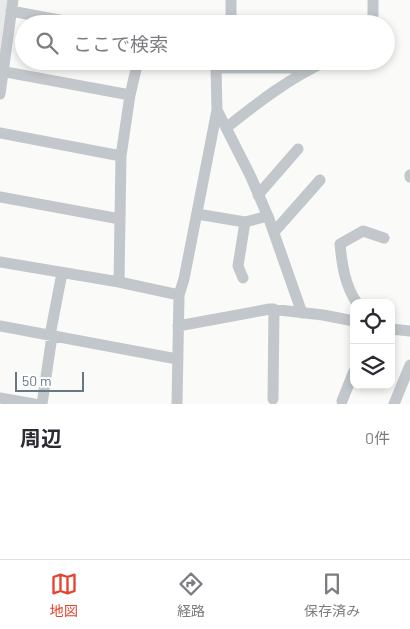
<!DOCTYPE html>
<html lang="ja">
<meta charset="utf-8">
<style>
body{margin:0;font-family:Barlow,"Noto Sans JP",sans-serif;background:#f2f2f3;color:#2b2b33}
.controls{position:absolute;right:15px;bottom:15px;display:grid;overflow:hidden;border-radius:10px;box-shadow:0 2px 8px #0003}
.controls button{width:45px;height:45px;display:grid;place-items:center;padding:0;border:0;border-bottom:1px solid #e1e1e2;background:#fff;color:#2b2b33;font:25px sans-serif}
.scale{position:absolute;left:15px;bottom:12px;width:69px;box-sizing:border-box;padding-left:5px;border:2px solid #657983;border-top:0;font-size:14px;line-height:18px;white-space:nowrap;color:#657983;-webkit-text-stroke:4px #fff;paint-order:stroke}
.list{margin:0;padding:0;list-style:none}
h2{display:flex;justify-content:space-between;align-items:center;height:65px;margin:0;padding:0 20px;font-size:21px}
h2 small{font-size:16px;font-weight:400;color:#7c7c81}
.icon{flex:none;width:28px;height:28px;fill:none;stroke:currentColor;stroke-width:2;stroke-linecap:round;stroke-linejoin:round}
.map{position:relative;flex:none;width:410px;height:404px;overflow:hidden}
.search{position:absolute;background:#fff;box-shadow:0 2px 8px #0003;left:15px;right:15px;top:15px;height:55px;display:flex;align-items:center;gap:12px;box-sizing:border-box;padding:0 18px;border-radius:28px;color:#7c7c81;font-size:19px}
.sheet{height:155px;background:#fff}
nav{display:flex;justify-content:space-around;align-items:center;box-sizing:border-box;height:70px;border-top:1px solid #e1e1e2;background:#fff;font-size:14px;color:#7c7c81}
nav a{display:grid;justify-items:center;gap:2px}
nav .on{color:#e3442e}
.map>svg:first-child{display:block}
</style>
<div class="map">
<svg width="410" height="404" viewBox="0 0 410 404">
<rect width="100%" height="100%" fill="#fafaf8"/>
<path fill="#e8eae9" d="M0,0H8L0,65Z"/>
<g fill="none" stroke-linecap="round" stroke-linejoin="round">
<path stroke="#c1c7ca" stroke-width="11" d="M373,0V16
M11,11L80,24
M231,24V0
M216,68H311
M0,71L130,95
M0,94L13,0
M217,110L251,177L269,219L302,313
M226,128C257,103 291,77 327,61
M0,133L121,156
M410,175V177
M258,195L298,149
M0,197L120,219
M197,214L245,222L268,216
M274,232L320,180
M0,262L119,282L179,295
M243,278L238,266L245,222
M119,282L121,156L130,95L138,61
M357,303C345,286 342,265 340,244L363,231L384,238
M0,326L177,359
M178,326L270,309L323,315L354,321
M391,329L410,331
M0,398L34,404
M273,399L274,309
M342,401L354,371
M42,404L52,336L51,330L62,273
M177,404L179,295L184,279L217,110L216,68L219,61
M394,404L410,365"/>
</g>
</svg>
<div class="controls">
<button><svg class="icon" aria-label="locate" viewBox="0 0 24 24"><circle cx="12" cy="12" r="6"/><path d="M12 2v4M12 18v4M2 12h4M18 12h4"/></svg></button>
<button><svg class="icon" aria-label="layers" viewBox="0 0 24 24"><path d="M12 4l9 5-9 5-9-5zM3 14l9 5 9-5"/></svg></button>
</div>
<div class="scale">50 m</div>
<div class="search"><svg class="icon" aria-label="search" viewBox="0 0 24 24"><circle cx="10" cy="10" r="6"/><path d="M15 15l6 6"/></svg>ここで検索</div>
</div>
<section class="sheet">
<h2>周辺<small>0件</small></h2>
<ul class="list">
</ul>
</section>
<nav>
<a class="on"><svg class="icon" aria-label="map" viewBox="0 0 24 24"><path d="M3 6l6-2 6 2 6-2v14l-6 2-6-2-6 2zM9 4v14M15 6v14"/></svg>地図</a>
<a><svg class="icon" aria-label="directions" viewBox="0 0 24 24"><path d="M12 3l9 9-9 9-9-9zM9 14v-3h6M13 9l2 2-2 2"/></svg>経路</a>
<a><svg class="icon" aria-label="saved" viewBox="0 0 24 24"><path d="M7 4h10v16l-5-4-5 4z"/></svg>保存済み</a>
</nav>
